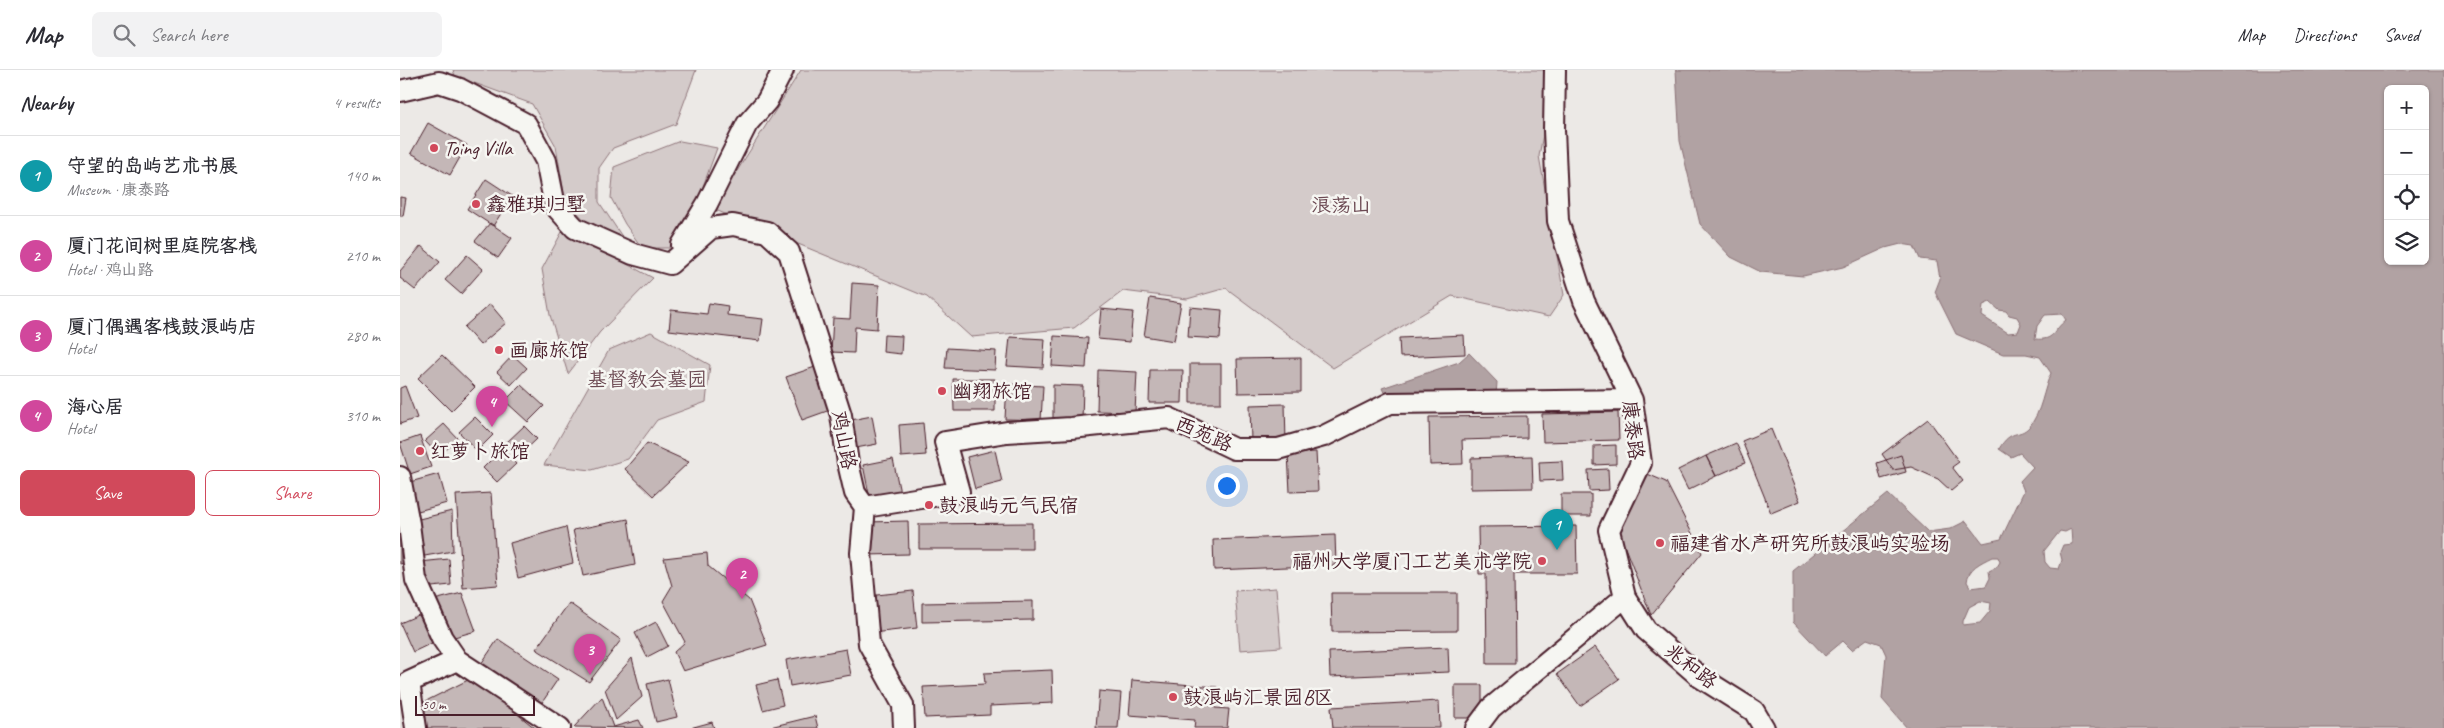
<!DOCTYPE html>
<meta charset="utf-8">
<style>
body{margin:0;font-family:Caveat,"LXGW WenKai TC",sans-serif;background:#f2f2f3;color:#2b2b33}
.controls{position:absolute;right:15px;top:15px;display:grid;overflow:hidden;border-radius:8px;box-shadow:0 1px 4px #0004}
.controls button{width:45px;height:45px;display:grid;place-items:center;padding:0;border:0;border-bottom:1px solid #e1e1e2;background:#fff;color:#2b2b33;font:25px sans-serif}
.scale{position:absolute;left:15px;bottom:12px;width:120px;box-sizing:border-box;padding-left:5px;border:2px solid #4a1f2b;border-top:0;font-size:14px;line-height:18px;white-space:nowrap;color:#4a1f2b;-webkit-text-stroke:4px #f6f6f2;paint-order:stroke}
.you{position:absolute;left:826px;top:415px;width:18px;height:18px;margin:-12px;border:4px solid #fff;border-radius:50%;background:#1a73e8;box-shadow:0 0 0 8px #1a73e833}
.badge{display:grid;place-items:center;width:32px;height:32px;border-radius:50%;background:#d1495b;color:#fff;font-size:16px;font-weight:700}
.pin{position:absolute;translate:-50% -41px;filter:drop-shadow(0 1px 2px #0008)}
.pin::after{content:'';position:absolute;top:26px;width:18px;height:15px;background:inherit;clip-path:polygon(0 0,100% 0,50% 100%)}
.list{margin:0;padding:0;list-style:none}
h2{display:flex;justify-content:space-between;align-items:center;height:65px;margin:0;padding:0 20px;font-size:21px}
h2 small{font-size:16px;font-weight:400;color:#7c7c81}
.list li{display:grid;grid-template-columns:32px 1fr auto;gap:15px;align-items:center;box-sizing:border-box;height:80px;padding:0 20px;border-top:1px solid #e1e1e2}
.list b{display:block;font-size:19px;white-space:nowrap}
.list p{margin:0;font-size:16px;white-space:nowrap;color:#7c7c81}
.list em{font-size:16px;font-style:normal;color:#7c7c81}
.actions{display:flex;gap:10px;padding:15px 20px}
.actions a{flex:1;padding:11px 0;border:1px solid #d1495b;border-radius:8px;text-align:center;font-size:18px;color:#d1495b}
.actions .main{background:#d1495b;color:#fff}
.icon{flex:none;width:28px;height:28px;fill:none;stroke:currentColor;stroke-width:2;stroke-linecap:round;stroke-linejoin:round}
.map{position:relative;flex:none;width:2044px;height:658px;overflow:hidden}
header{display:flex;align-items:center;gap:30px;box-sizing:border-box;height:70px;padding:0 25px;background:#fff;border-bottom:1px solid #e1e1e2}
header strong{font-size:24px}
nav{display:flex;gap:28px;margin-inline-start:auto;font-size:18px}
.search{width:350px;height:45px;background:#f2f2f3;display:flex;align-items:center;gap:12px;box-sizing:border-box;padding:0 18px;border-radius:8px;color:#7c7c81;font-size:19px}
main{display:flex}
aside{flex:1;background:#fff}
.map>svg:first-child{display:block}
</style>
<header>
<strong>Map</strong>
<div class="search"><svg class="icon" aria-label="search" viewBox="0 0 24 24"><circle cx="10" cy="10" r="6"/><path d="M15 15l6 6"/></svg>Search here</div>
<nav><a>Map</a><a>Directions</a><a>Saved</a></nav>
</header>
<main>
<aside>
<h2>Nearby<small>4 results</small></h2>
<ul class="list">
<li><span class="badge" style="background:#0f9aa8">1</span><div><b>守望的岛屿艺术书展</b><p>Museum · 康泰路</p></div><em>140 m</em></li>
<li><span class="badge" style="background:#d1479c">2</span><div><b>厦门花间树里庭院客栈</b><p>Hotel · 鸡山路</p></div><em>210 m</em></li>
<li><span class="badge" style="background:#d1479c">3</span><div><b>厦门偶遇客栈鼓浪屿店</b><p>Hotel</p></div><em>280 m</em></li>
<li><span class="badge" style="background:#d1479c">4</span><div><b>海心居</b><p>Hotel</p></div><em>310 m</em></li>
</ul>
<div class="actions"><a class="main">Save</a><a>Share</a></div>
</aside>
<div class="map">
<svg width="2044" height="658" viewBox="0 0 2044 658">
<rect width="100%" height="100%" fill="#ece9e6"/>
<filter id="ink" filterUnits="userSpaceOnUse"><feTurbulence type="fractalNoise" baseFrequency=".02" numOctaves="2"/><feDisplacementMap in="SourceGraphic" scale="10" xChannelSelector="R" yChannelSelector="G"/><feConvolveMatrix kernelMatrix="1 2 1 2 8 2 1 2 1" color-interpolation-filters="sRGB"/></filter>
<g filter="url(#ink)">
<path fill="#d4cbca" stroke="#8f757a" d="M53,0H296L276,54L213,78L199,98V132L223,168L188,154L165,129L156,76L132,34L55,6Z
M401,0H1155L1139,86L1164,225L1149,247L1052,226L933,298L826,218L787,229L723,221L674,258L571,267L527,227L313,139Z
M280,71L317,78L290,152L269,178H242L225,154L211,128L214,97Z
M163,160L253,208L200,262L168,304L150,245L142,199Z
M251,262L310,295L306,332L257,350L228,389L192,400L144,395L209,280Z
M876,518L881,577L840,580L835,521Z"/>
<path fill="#b1a2a3" stroke="#886e73" fill-rule="evenodd" d="M1276,0H2044V658H1507L1482,629L1486,585L1481,574L1467,569L1452,580L1443,571L1425,586L1393,552V501L1488,424L1528,462L1550,459L1566,451L1583,473L1601,469L1624,421L1620,411L1633,397L1620,383L1611,387L1599,379C1611,358 1619,368 1629,357C1642,342 1643,320 1651,303L1640,287L1626,284H1603L1556,264L1535,222L1540,209L1537,191L1520,189L1514,176L1501,174L1485,178L1443,197L1403,206L1361,202L1331,187L1300,154L1280,71ZM1988,19H2025V191H1988ZM1590,232L1599,240L1606,241L1609,245L1617,247L1621,254L1618,262L1608,263L1582,246L1583,235ZM1662,244L1666,250C1652,261 1655,271 1635,269L1637,256L1645,245ZM1671,459L1672,474L1663,475L1660,482L1662,490L1659,499L1650,498L1645,492L1644,481L1660,461L1665,462ZM1592,487H1598L1600,492L1597,497L1589,501L1590,508L1586,516L1571,518L1567,512C1568,498 1580,493 1592,487ZM1580,531L1591,533L1590,541L1580,553L1563,555V551L1569,537Z
M1069,283L1097,312L1096,326L986,327L982,318L1059,292Z"/>
<path fill="#c4b7b7" stroke="#4a1f2b" d="M28,53L67,75L50,105L11,83Z
M86,109L112,126L93,156L67,139Z
M0,127L6,128L3,146H0Z
M90,153L112,168L98,188L75,171Z
M21,176L40,192L15,220L0,208V201Z
M67,185L83,199L61,224L45,210Z
M452,213L479,215L477,259L455,257L454,283L431,282L433,248L450,249Z
M750,228L781,233L774,271L744,266Z
M309,233L328,236L327,245L363,249L360,271L269,260L271,240L307,244Z
M90,234L106,253L80,275L64,257Z
M790,237L822,240L820,269L788,267Z
M701,239L733,242L730,272L698,269Z
M484,265L502,266L501,284L483,282Z
M1064,265L1065,284L1000,287L999,268Z
M654,266L688,268L686,298L652,296Z
M610,267L645,269L643,298L607,296Z
M547,278L596,281L595,300L545,298Z
M42,285L75,317L51,341L18,308Z
M113,285L127,298L111,315L97,302Z
M901,288V322L838,323L837,289Z
M790,294H821V333H790Z
M415,297L430,340L402,350L386,307Z
M698,300L737,302L735,342L697,341Z
M750,300H783L782,333H749Z
M553,309H595V341H554Z
M607,314L643,316L641,350L605,349Z
M121,315L144,336L128,352L105,331Z
M653,315L683,316L682,351H653Z
M5,316L17,348L0,354V318Z
M885,334L886,372H851L850,335Z
M1218,342L1219,370L1143,372L1142,344Z
M472,346L477,374L456,378L451,350Z
M1127,346V368L1062,370L1063,394L1030,395L1029,347Z
M75,347L93,365L77,381L59,362Z
M1528,349L1559,392L1552,397L1563,411L1551,421L1538,409L1511,397L1493,400L1482,384Z
M523,353L526,385L501,387L499,355Z
M44,354L58,369L39,386L25,371Z
M124,356L137,369L119,386L106,373Z
M1371,359L1400,431L1371,443L1342,371Z
M20,366L31,397L10,404L0,373Z
M247,373L289,392L253,426L225,399Z
M1336,373L1345,393L1316,406L1306,386Z
M1216,375V394L1194,395V376Z
M102,379L116,394L97,412L83,398Z
M595,380L602,412L575,419L567,387Z
M916,382L918,421L890,422L888,383Z
M1501,385L1506,402L1481,409L1477,393Z
M1132,386L1133,418L1071,419V388Z
M1306,386L1316,406L1288,420L1278,400Z
M493,389L501,428L471,434L463,395Z
M1162,391L1163,410L1140,411L1139,392Z
M1208,399L1209,420L1189,421L1188,400Z
M1245,403L1266,412L1302,483L1251,545L1219,462Z
M39,404L47,433L18,441L10,412Z
M91,423L98,515L63,518L56,425Z
M1161,424H1191V446H1161Z
M52,441L53,481L19,487L15,450Z
M228,449L235,495L183,506L173,460Z
M508,451L509,484L467,485V452Z
M632,453V479H519V454Z
M1176,456L1177,504H1114L1115,594H1087L1086,504H1079L1078,457Z
M166,457L173,493L118,508L110,473Z
M935,465L936,495L814,500L813,470Z
M0,470L4,493L0,494Z
M307,483L308,496L349,530L367,575L283,601L274,582L285,572L263,531L272,516L264,488Z
M49,489L51,515L22,518L20,492Z
M513,521L517,558L472,563L468,526Z
M62,523L76,561L47,569L34,530Z
M931,523H1057V561L932,562Z
M633,531V550L522,552V533Z
M169,533L221,570L189,612L136,579Z
M21,544L34,572L13,582L0,553Z
M256,552L268,576L247,587L235,563Z
M98,569L158,609L141,634L81,594Z
M1048,577L1049,602L930,607L929,582Z
M1195,577L1219,609L1180,636L1157,604Z
M446,579L451,605L390,616L386,590Z
M232,588L242,627L216,650L205,619Z
M652,600L653,633L590,636V645L525,648L523,617L585,614L584,603Z
M72,608L135,658H21L16,636Z
M268,609L277,647L256,652L247,614Z
M377,610L383,635L363,640L356,615Z
M732,610L817,617L815,638L829,639L827,658H794L795,650L729,645Z
M1055,615H1082V648H1055Z
M699,621L721,623L718,658H696Z
M202,627L213,657L239,650L243,658L174,657Z
M1039,631L1040,658H933L931,637Z
M415,646L418,658H371L370,657Z
M312,652L314,658H290Z"/>
<g fill="none" stroke-linecap="round" stroke-linejoin="round">
<defs>
<path id="minor" d="M0,21L39,12L60,19L126,54L146,91L155,136L175,158L233,184L270,194L311,158L333,155L367,162L389,182L441,345L448,393L455,423L465,437L461,483L469,574L503,635L504,658
M282,175L307,134L347,54L367,31L383,0
M0,407L9,454L16,510L42,568L57,590L160,658
M465,437L559,422L545,372L607,362L671,358L769,348L834,379H878L924,366L990,333L1232,330
M1225,527L1246,560L1300,607L1354,641L1364,658
M16,658L9,612L57,590
M1076,658L1091,638L1225,527L1209,460L1241,393L1232,330L1184,231L1158,151L1154,60L1155,0"/>
</defs>
<use href="#minor" stroke="#4a1f2b" stroke-width="24"/>
<use href="#minor" stroke="#f6f6f2" stroke-width="20"/>
</g>
</g>
<g fill="#d1495b" stroke="#f6f6f2" stroke-width="2">
<circle cx="34" cy="78" r="5"/>
<circle cx="76" cy="134" r="5"/>
<circle cx="99" cy="280" r="5"/>
<circle cx="542" cy="321" r="5"/>
<circle cx="20" cy="381" r="5"/>
<circle cx="529" cy="435" r="5"/>
<circle cx="1260" cy="473" r="5"/>
<circle cx="1142" cy="491" r="5"/>
<circle cx="773" cy="627" r="5"/>
</g>
<g text-anchor="middle" dominant-baseline="central" stroke-width="5" stroke-linejoin="round" paint-order="stroke">
<g font-size="20" fill="#4a1f2b" stroke="#f6f6f2" text-anchor="start">
<text x="44" y="78">Toing Villa</text>
<text x="86" y="134">鑫雅琪归墅</text>
<text x="109" y="280">画廊旅馆</text>
<text x="552" y="321">幽翔旅馆</text>
<text x="30" y="381">红萝卜旅馆</text>
<text x="539" y="435">鼓浪屿元气民宿</text>
<text x="1270" y="473">福建省水产研究所鼓浪屿实验场</text>
<text x="1132" y="491" text-anchor="end">福州大学厦门工艺美术学院</text>
<text x="783" y="627">鼓浪屿汇景园B区</text>
</g>
<g font-size="20" fill="#6c4a53" stroke="#f6f6f2">
<text x="941" y="135">浪荡山</text>
<text x="247" y="309">基督教会墓园</text>
</g>
<g font-size="20" fill="#4a1f2b" stroke="#f6f6f2">
<text transform="translate(1233 360) rotate(83)">康泰路</text>
<text transform="translate(804 364) rotate(23)">西苑路</text>
<text transform="translate(444 370) rotate(79)">鸡山路</text>
<text transform="translate(1291 596) rotate(38)">兆和路</text>
</g>
</g>
</svg>
<div class="controls">
<button>+</button>
<button>−</button>
<button><svg class="icon" aria-label="locate" viewBox="0 0 24 24"><circle cx="12" cy="12" r="6"/><path d="M12 2v4M12 18v4M2 12h4M18 12h4"/></svg></button>
<button><svg class="icon" aria-label="layers" viewBox="0 0 24 24"><path d="M12 4l9 5-9 5-9-5zM3 14l9 5 9-5"/></svg></button>
</div>
<div class="scale">50 m</div>
<div class="you"></div>
<div class="pin badge" style="left:1157px;top:480px;background:#0f9aa8">1</div>
<div class="pin badge" style="left:342px;top:529px;background:#d1479c">2</div>
<div class="pin badge" style="left:190px;top:605px;background:#d1479c">3</div>
<div class="pin badge" style="left:92px;top:357px;background:#d1479c">4</div>
</div>
</main>
